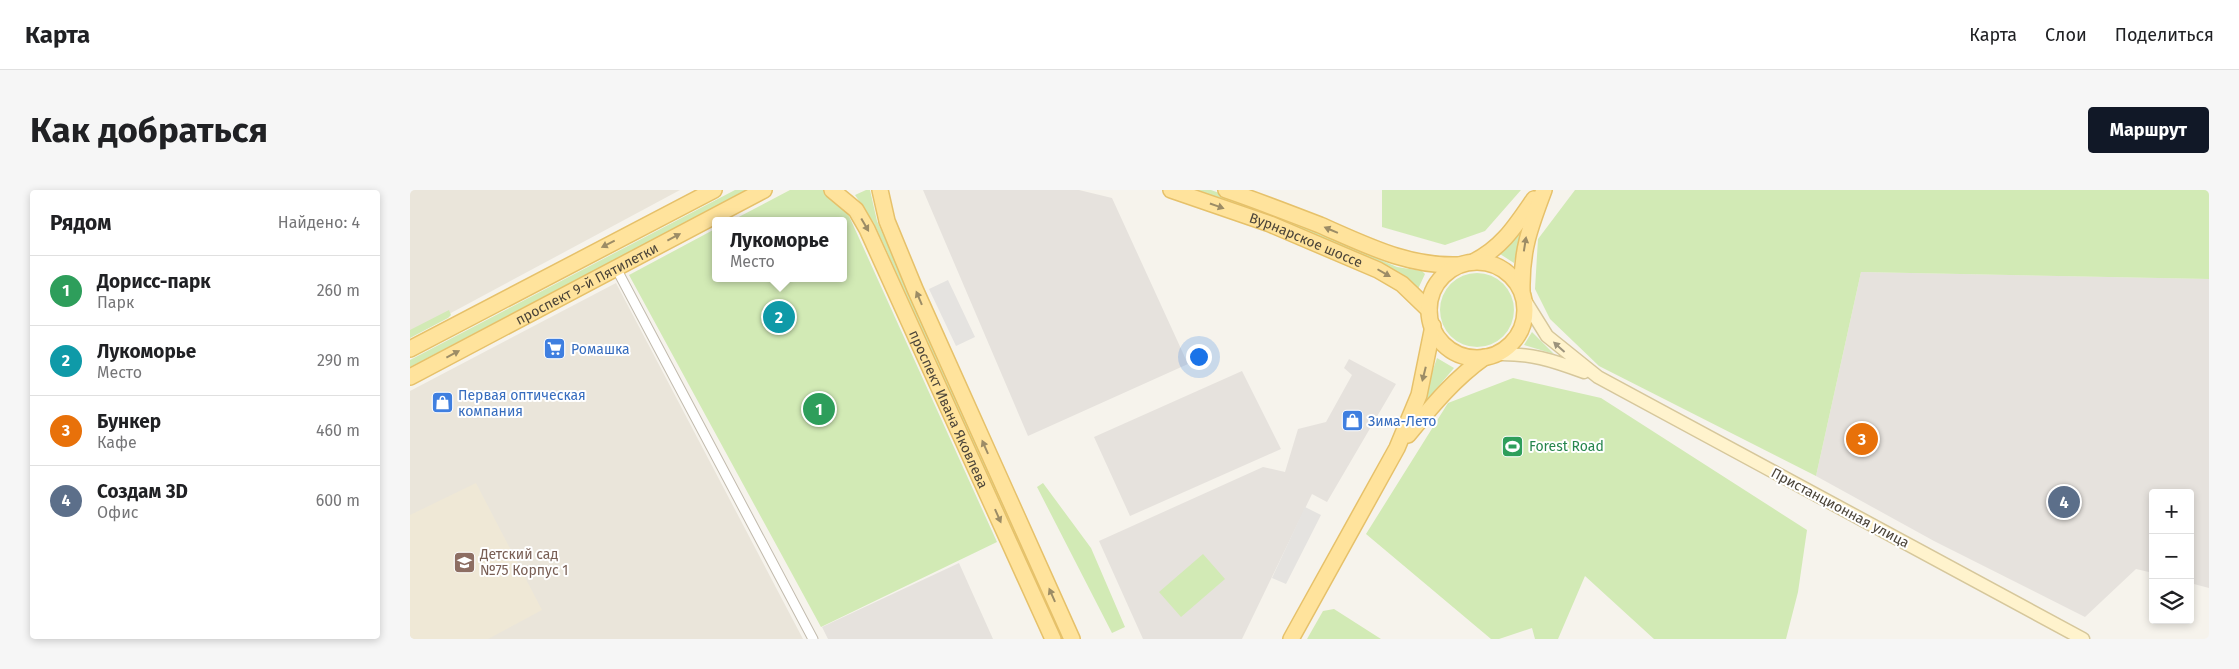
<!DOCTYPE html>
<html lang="ru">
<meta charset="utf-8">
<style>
body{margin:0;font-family:"Fira Sans",sans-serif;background:#f6f6f6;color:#202124}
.controls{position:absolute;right:15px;bottom:15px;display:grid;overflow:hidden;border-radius:5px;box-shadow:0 2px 8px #0003}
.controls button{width:45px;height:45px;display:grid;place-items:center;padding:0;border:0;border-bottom:1px solid #e0e0e0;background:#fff;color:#202124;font:25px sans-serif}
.you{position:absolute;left:788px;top:166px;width:18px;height:18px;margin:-12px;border:4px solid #fff;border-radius:50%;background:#1a73e8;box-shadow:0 0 0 8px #1a73e833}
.badge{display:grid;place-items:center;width:32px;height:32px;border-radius:50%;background:#111827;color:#fff;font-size:16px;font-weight:700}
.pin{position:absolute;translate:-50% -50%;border:2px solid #fff;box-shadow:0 1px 5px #0006}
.popup{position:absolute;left:302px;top:27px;width:135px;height:65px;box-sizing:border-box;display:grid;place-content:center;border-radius:5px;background:#fff;filter:drop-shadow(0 1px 4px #0005);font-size:16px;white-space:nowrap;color:#757577}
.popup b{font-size:19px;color:#202124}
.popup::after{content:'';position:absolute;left:50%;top:100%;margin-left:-10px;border:10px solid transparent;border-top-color:#fff}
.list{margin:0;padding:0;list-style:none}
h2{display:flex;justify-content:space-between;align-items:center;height:65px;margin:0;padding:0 20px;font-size:21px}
h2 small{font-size:16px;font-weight:400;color:#757577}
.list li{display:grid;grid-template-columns:32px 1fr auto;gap:15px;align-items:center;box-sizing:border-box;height:70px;padding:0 20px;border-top:1px solid #e0e0e0}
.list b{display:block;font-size:19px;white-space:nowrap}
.list p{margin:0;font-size:16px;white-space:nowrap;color:#757577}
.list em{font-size:16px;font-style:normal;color:#757577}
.icon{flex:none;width:28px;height:28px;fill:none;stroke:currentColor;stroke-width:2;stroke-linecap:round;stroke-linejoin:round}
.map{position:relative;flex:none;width:1799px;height:449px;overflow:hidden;border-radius:5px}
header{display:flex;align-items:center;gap:30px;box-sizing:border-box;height:70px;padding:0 25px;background:#fff;border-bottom:1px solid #e0e0e0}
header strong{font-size:24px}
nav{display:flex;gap:28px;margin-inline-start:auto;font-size:18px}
.intro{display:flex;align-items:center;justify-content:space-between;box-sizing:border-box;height:120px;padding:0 30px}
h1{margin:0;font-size:35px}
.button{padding:12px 22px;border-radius:5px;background:#111827;color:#fff;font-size:18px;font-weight:700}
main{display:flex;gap:30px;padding:0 30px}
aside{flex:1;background:#fff;border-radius:5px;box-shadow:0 2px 8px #0003}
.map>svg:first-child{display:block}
</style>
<header>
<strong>Карта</strong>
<nav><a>Карта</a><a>Слои</a><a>Поделиться</a></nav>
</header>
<div class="intro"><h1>Как добраться</h1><a class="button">Маршрут</a></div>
<main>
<aside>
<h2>Рядом<small>Найдено: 4</small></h2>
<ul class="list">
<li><span class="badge" style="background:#2e9e5b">1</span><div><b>Дорисс-парк</b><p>Парк</p></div><em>260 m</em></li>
<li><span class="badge" style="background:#0f9aa8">2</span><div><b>Лукоморье</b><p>Место</p></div><em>290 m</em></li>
<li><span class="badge" style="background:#e8710a">3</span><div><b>Бункер</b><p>Кафе</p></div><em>460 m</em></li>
<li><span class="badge" style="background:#5c6f8a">4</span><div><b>Создам 3D</b><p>Офис</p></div><em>600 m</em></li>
</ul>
</aside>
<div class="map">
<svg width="1799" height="449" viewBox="0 0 1799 449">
<rect width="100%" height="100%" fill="#f6f3ec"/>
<path fill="#eae5da" d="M0,0H270L0,145Z
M206,93L393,449H0V201Z"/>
<path fill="#e6e2dd" d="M513,0H669L702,8L778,174L618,246Z
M1451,82L1799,89V398L1780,393V303H1743V383L1726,379L1675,427L1524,351L1406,286Z
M939,169L986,194L917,312L902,304L832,449H733L689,351L853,277L875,282L888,239L916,232L942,185L934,178Z
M832,181L871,259L720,326L684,247Z
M549,373L583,449H418L412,437Z"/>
<path fill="#efe8d6" d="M66,293L132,420L78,449H0V325Z"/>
<path fill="#d2eab5" d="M325,0H337L0,177V170Z
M380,0H417L424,2L439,26L587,352L411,437L219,85L305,39V88H433V31H321Z
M456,0H460L467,31L656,449H652L464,33L445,5Z
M787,0H801L847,17V19L844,20Z
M972,0H1111L1075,41L1035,55L972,37Z
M1165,0H1799V89L1451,82L1406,286L1189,176L1140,129L1125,99L1128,49Z
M856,21L987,77L1012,81L1015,84L1008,99L948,63L854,25Z
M1116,24L1104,73L1090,64Z
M1030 120a37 37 0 1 1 74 0a37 37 0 1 1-74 0Z
M39,120L41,125L38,128L0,148V140Z
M1122,142L1144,164L1114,155Z
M1027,168L1044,178L1010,218Z
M1103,188L1191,208L1397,340L1388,402L1376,449H1244L1175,386L1148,449H1125L1122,438L1089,449H1081L956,344L1038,213Z
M633,293L681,358L715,437L702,443L627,297Z
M793,364L815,389L771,427L749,402Z
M924,419L971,449H897L913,421Z"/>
<path fill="#e5e3e0" d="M538,90L565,147L546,156L519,99Z
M895,317L911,325L876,394L862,388Z"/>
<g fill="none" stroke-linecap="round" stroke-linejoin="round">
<defs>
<path id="street" d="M206,78L403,449"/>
<path id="secondary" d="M1114,109L1137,146L1188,187L1673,449
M1086,164C1120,163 1142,170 1174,182"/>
<g id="primary">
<path id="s1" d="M422,0L446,20L457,39L643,449"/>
<path d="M470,0L477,31L505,99L662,449"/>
<path id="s2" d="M761,0L860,34L968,80L992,94L1019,120"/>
<path d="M816,0C848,11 879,23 910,35C956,55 998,77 1049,75"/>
<path d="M1063,72C1092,58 1106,35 1124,9"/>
<circle cx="1067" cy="120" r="48"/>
<path d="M1112,101C1111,61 1120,37 1134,0"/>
<path d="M0,159L304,0"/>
<path id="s3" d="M0,187L354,0"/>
<path d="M998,245C1022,216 1044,189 1075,167"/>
<path d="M881,449L987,258L1009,205L1023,136"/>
</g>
</defs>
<use href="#street" stroke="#c2bbae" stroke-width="11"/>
<use href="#secondary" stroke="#d6c79b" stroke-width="15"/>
<use href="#primary" stroke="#e6c16a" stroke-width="18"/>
<use href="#street" stroke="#fff" stroke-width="9"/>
<use href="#secondary" stroke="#fff3cd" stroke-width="12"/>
<use href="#primary" stroke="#ffe39c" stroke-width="15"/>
</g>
<defs><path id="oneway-solid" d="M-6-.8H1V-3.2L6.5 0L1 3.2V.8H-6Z" transform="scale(1.25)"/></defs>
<g fill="#9c8c66">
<use href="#oneway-solid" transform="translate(807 16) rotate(19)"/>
<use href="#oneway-solid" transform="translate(455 35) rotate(60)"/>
<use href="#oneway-solid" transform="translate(921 40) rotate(-157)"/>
<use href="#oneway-solid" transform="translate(264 47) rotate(-28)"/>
<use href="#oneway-solid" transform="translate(198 54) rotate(153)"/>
<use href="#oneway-solid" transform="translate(1115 54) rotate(-81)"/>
<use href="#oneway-solid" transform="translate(974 83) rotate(30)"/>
<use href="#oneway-solid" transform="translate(509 108) rotate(-113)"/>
<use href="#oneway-solid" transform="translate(43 164) rotate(-28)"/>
<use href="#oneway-solid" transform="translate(1014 184) rotate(104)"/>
<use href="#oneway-solid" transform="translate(575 257) rotate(-114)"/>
<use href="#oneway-solid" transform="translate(588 326) rotate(66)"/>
<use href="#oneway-solid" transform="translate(642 405) rotate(-114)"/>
</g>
<use fill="#9c937c" href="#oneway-solid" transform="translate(1149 157) rotate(-138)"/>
<defs>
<symbol id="supermarket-square" viewBox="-11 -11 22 22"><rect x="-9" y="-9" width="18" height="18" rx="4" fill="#3f7fe0" stroke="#fff"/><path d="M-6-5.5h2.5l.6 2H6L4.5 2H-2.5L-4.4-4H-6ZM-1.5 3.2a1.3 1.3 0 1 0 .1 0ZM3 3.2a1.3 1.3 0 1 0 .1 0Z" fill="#fff"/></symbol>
<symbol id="shop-square" viewBox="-11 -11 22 22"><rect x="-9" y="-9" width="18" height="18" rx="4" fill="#3f7fe0" stroke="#fff"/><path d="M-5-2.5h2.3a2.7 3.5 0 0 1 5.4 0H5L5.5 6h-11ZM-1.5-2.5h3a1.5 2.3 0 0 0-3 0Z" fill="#fff"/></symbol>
<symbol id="stadium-square" viewBox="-11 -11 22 22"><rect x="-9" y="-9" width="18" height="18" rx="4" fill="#2e9e5b" stroke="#fff"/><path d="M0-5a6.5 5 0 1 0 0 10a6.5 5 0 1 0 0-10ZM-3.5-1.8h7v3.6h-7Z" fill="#fff"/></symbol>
<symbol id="school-square" viewBox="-11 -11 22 22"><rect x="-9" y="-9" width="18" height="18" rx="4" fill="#8d6e63" stroke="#fff"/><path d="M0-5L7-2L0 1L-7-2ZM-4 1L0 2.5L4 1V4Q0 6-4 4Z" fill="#fff"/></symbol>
</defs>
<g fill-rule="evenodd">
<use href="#supermarket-square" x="132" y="146" width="25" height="25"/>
<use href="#shop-square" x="20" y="200" width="25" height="25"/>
<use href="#shop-square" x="930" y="218" width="25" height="25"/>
<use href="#stadium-square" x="1090" y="244" width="25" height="25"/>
<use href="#school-square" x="42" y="360" width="25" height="25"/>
</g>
<g text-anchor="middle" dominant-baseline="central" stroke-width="4" stroke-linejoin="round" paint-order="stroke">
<g font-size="14" fill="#4b4439" stroke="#fff">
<text stroke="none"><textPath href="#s2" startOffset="144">Вурнарское шоссе</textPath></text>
<text stroke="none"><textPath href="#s3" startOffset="200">проспект 9-й Пятилетки</textPath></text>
<text stroke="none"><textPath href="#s1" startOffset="251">проспект Ивана Яковлева</textPath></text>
<text transform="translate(1430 318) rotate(28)">Пристанционная улица</text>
</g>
<g font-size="14" fill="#366cbe" stroke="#fff" text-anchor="start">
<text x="161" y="159">Ромашка</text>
<text x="48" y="205">Первая оптическая<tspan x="48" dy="16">компания</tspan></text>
<text x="958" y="231">Зима-Лето</text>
</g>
<g font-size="14" fill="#27864d" stroke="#fff" text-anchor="start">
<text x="1119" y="256">Forest Road</text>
</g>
<g font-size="14" fill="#785e54" stroke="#fff" text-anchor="start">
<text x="70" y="364">Детский сад<tspan x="70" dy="16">№75 Корпус 1</tspan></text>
</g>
</g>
</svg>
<div class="controls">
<button>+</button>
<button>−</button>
<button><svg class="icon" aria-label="layers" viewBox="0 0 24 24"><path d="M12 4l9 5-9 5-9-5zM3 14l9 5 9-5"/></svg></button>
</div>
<div class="you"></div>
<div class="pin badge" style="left:409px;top:219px;background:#2e9e5b">1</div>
<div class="pin badge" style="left:369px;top:127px;background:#0f9aa8">2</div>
<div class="popup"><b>Лукоморье</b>Место</div>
<div class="pin badge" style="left:1452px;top:249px;background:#e8710a">3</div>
<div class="pin badge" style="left:1654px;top:312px;background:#5c6f8a">4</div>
</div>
</main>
